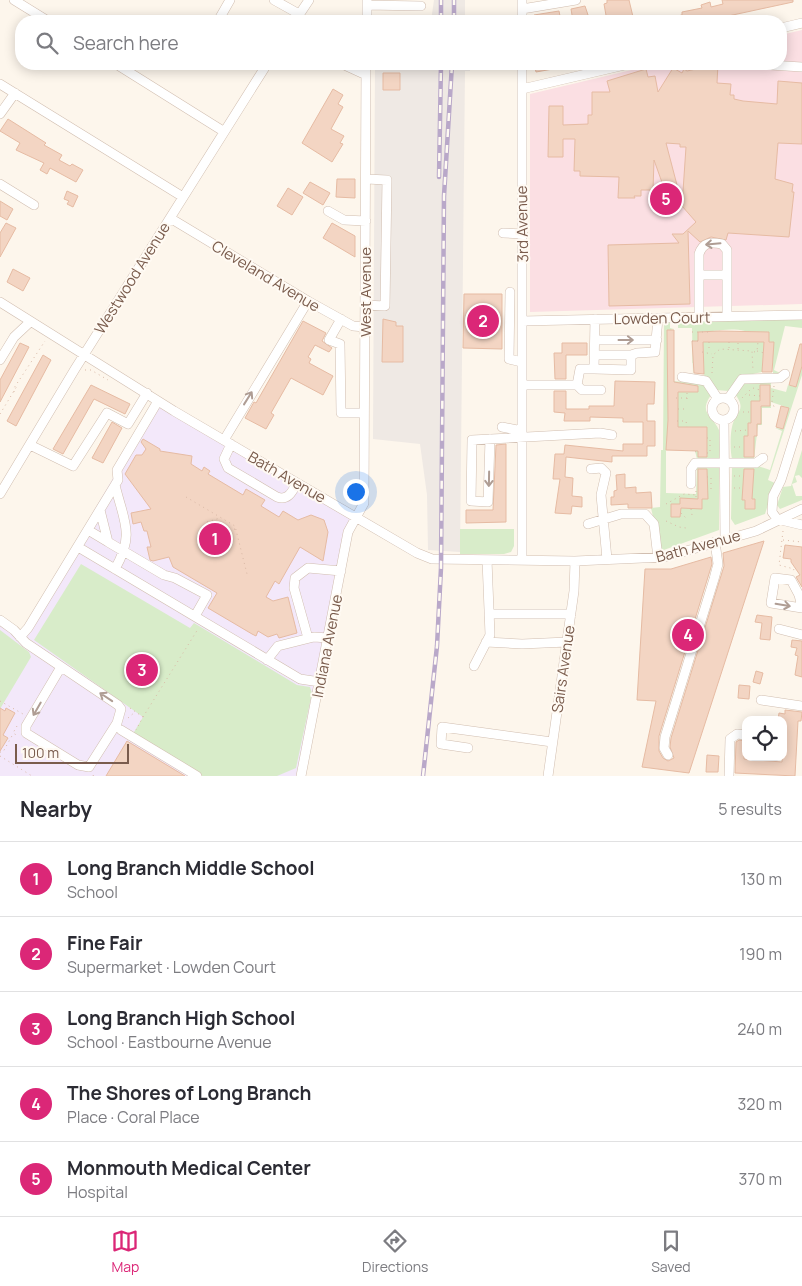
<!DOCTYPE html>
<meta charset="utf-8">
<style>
body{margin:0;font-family:Manrope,sans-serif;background:#f2f2f3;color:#2b2b33}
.controls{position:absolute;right:15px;bottom:15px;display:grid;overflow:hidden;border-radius:10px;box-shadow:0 2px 12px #0003}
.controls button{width:45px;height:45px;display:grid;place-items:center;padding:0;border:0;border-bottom:1px solid #e1e1e2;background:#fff;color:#2b2b33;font:25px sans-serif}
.scale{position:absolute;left:15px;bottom:12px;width:114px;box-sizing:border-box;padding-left:5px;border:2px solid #7a5c4d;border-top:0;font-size:14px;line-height:18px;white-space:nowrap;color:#7a5c4d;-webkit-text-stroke:4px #fffaf3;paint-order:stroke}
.you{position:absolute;left:355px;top:491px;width:18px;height:18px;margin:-12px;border:4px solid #fff;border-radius:50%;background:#1a73e8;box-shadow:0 0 0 8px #1a73e833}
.badge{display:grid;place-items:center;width:32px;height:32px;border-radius:50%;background:#db2777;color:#fff;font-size:16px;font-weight:700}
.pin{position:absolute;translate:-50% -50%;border:2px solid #fff;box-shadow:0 1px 5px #0006}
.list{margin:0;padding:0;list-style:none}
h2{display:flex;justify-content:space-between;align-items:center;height:65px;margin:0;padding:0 20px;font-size:21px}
h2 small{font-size:16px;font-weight:400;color:#7c7c81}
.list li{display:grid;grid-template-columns:32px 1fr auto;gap:15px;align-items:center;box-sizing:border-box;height:75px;padding:0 20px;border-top:1px solid #e1e1e2}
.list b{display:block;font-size:19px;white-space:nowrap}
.list p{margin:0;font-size:16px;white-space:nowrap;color:#7c7c81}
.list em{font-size:16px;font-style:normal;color:#7c7c81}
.icon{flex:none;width:28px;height:28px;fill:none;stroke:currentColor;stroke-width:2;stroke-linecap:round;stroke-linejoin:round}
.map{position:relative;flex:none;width:802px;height:776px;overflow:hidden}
.search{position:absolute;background:#fff;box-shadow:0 2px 12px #0003;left:15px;right:15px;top:15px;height:55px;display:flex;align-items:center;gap:12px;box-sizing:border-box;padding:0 18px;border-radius:20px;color:#7c7c81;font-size:19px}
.sheet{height:440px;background:#fff}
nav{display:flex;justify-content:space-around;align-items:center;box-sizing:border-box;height:70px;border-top:1px solid #e1e1e2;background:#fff;font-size:14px;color:#7c7c81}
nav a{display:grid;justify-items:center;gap:2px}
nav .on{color:#db2777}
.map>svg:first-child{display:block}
</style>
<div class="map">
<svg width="802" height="776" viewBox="0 0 802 776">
<rect width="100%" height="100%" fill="#fdf6ec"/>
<path fill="#efe9e4" d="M434,0H465V21H431Z
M423,64H470V71H465L460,552L428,550L427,495L420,444L373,439L375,66Z"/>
<path fill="#f3e8fa" d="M158,401L357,518L348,532L301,776H0V620L20,637Z"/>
<path fill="#fbdfe3" d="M802,30V304L530,312V94L657,64H781V35Z"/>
<path fill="#d8ecc9" d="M802,318V328L785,326L774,370L782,374L773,375V342C763,342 753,333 745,331C729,327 713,332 698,332V341L692,342V363L694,364L693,375L692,328H678V321Z
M664,321H670V328L674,329L667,331V376H670V381L704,383L711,395C698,414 713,416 719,430C722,438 720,451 719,459H697L695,451H692V443H666V493L696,494L697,466L719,467V530L661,551L651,508L660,507L661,450H663Z
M703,342H764L762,372L739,377L729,391L716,390L704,375Z
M802,366V375L768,480L775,483L765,514L735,525L731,519L732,466H758L770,470L782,431L775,428L783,429L789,408L771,402V408H762V425H758L754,459H732C730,450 730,432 733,423C738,410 746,409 735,394L743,382L771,381V388L786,392L788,385L795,387Z
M802,450V478L799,475L795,476L797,482L792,484L796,496H802V500L780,509L777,505L783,487L791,486Z
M460,529H514V546L511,552L504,554H460Z
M81,564L190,628L194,623L297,685L310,687L312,693L296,768L277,776H197L131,737L143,717L34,640Z
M0,630L29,652L31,657L0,709Z"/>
<path fill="#f3d5c3" stroke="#e6bba3" d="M607,0H629L634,21H607L604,4L607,3Z
M722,0H793V2L705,21H667V18L682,15V12L702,8L701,5L710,2L711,7L723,4Z
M585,6L590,21H573L571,9Z
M559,11L561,21H535L534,15Z
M534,64H564V67L536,72Z
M718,64L717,83L731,84L730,95H734V99L743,101L777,104L778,81L802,83V144L778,143L775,179L793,184L792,192H794L789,237L728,233L726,240L711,237L700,242L688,231L690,304L609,306L608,245L679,243L672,234H683L696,222L682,206L686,147H680V144L666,143L677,185L664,188L654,160L653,190H641V196H634L635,198H618L619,177L580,176V171H574L575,139H563V157H548L549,106H563V125L588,124V115H592V92H610L607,81L646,69L648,77L655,76L658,92L673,68L682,73L684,69L687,71Z
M383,73H400V90H383Z
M333,89L343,95L338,104L343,107L331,129L344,136L340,143L343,144L332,162L302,143Z
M8,119L46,143L44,145L62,155L59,160L70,166L72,164L83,170L76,182L50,168L47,174L40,170L44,163L16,150L20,143L0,131Z
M337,179H355V198L336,197Z
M310,182L330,193L323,205L303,193Z
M288,188L303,197L292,215L277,206Z
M67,191L78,196L73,207L67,204L69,201L64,199Z
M0,201L13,209L7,220L0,216Z
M6,223L16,228L0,257V233Z
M332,223L355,236V257L323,238Z
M13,269L30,278L23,291L7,282Z
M464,294H502V349L463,348Z
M383,319L396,322V326H403V362H382Z
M303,321L326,333L322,341L332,348L329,352L315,345L308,357L311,359L309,363L333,376L323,395L291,378L271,413L274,415L266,429L245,418L254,402L256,403Z
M667,330H674V382L698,386V392H678V427H707V457H698V451L666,450L668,420Z
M720,331L769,332V342H774L772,372H762L764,342H703L704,374L694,373L692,341H698V332Z
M20,343L29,347L0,402V380Z
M562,343H587V355H566V379H555L554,353H562Z
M800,344H802V366L796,387L789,385Z
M43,355L51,360L16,426L7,421Z
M615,381L655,382L654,404H647V421H655V446H647V456H612V462L566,457L565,477L573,478L572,496L582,497V507L572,506L571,514L555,513L560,479H553L555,454H564L565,445L623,451V444H643V422H623V418L590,417V421H564L565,413L554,412V391H566V409H589V406H614Z
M91,385L130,404L125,414L94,399L63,454L53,449Z
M760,385H770V406H761V424H757V436H754V457H744V436H748V423H751V401H760Z
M781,406L789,408L783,429L776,427Z
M112,422L122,428L103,463L92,458Z
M143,439L160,449V451L192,456L191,464L202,471L204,467L210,471L208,474L243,495L246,489L265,500L261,506L279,517L283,511L298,520L311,515L324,520L328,532L323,561L300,547L279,584L275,581L266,597L273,601L288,597L297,633L279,638L277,634L268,637L258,631L256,636L252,634L208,608L217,593L173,567L169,557L153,561L150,560L147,547H151L147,531H144L141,522L133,524L131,513L151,509L125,474L136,455H142L146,449L141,442Z
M506,444V522L466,523V510H493L496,445Z
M698,469H707L708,499H702V509L681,508L680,517H671V504H680V498L698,499Z
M744,469H754L752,499H755V509H745V500H742Z
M625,474V488L636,487V493L651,492L652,508H628V504L611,505V497H614V491L617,490L616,475Z
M764,541L689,773L642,767L656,701L637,700L645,569H671L711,557L712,564L708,577L659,736V751L663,758L668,761L674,758L670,747L671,738L724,566L723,553Z
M785,545L802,547V587L796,577L800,575L791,562V559L783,558Z
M757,615L772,617L770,640L760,639L762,623L755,622Z
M792,640L802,641V677L795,675L798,656L795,655L797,648L791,647Z
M756,671L763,673L760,684L753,682Z
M739,685L750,686L749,699L738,698Z
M0,708L5,711L6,708L15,713L3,735L8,738L0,751Z
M785,710L802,712L801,721H798L795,776L735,773L736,742L739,740L745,741L744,759L782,762L784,725L783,720H778L779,713L785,714Z
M127,741L185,776H106Z
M707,755L719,756L718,772H706Z"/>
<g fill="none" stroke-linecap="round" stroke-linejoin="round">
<defs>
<path id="minor" d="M14,0L48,21
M274,0L299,14
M367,5L421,6
M522,9L576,0
M218,21L230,0
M295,21L309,0
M367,21V0
M522,21V0
M781,28L802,23
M116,64L223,131
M342,64L366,75
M522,64V560
M756,64L802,67
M0,84L183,197
M522,89L629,64
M0,114L15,93
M0,184L34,205
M328,211L344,220L366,221
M170,218L308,301L353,326L365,327
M503,233L523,234
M699,275H726
M510,292L509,359L522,362
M0,302L174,411L417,553L432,559L575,561L665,557L756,531L802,509
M365,305L385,306L387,180L366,179
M699,317V254C703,242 711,242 722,244L727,250V316
M341,319L329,340L340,344L341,413H364
M522,321L802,315
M595,340H657
M594,355H631L637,353L655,352L658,318
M0,360L14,337L30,322
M594,369L631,370V355
M682,377L706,381L718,399
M522,385H577L580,369H594L595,319
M577,385L582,390H601
M712 409a11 11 0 1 1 22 0a11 11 0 1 1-22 0Z
M728,399L742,379L780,378L785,374
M802,413L781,480L773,496L772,512L777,519L802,525
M724,420L725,539
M502,427L522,431
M490,439L488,502L471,501L472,440L600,433L612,435
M224,440L308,301
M231,444L224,459L228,468L277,497C288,501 292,492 297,483
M30,445L73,466L107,413L128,424L147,393
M591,469L601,468L606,473L601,495L607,559
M691,484V469L695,463H756L763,458
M0,494L75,369L267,64
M100,510L108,542L164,575L175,578L207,595L195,616
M588,524L621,514H645L654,524L658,558
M88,530L108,542
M78,547L300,679L320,682
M115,569C135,534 124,522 115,485
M802,607L799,595L791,580L775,578L771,603L802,608
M489,614H571
M0,620L14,630L26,643L118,705L121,709L117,723L89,767L78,765L26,733V726L61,667
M779,629L802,635
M20,637L28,628L115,485L118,480L117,470L158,401
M308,638L294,588L295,578L308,568L341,571
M486,642L522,644L567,642
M267,660L278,646L314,637L328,638
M474,666L490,635L487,560
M761,700L802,706
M121,730L197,776
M468,748L441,744L442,727L552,742
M668,755L664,748L665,737L714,579L718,564L715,542
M301,776L348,532L364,503L366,64
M548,776L574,591L575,561
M729,776L730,739L737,734L746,735"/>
</defs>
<use href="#minor" stroke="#d1beb0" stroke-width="10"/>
<path stroke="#d9b8a5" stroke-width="1" stroke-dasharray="1 4" stroke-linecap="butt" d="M692,332H708
M692,341H698
M709,342V352
M729,342V349
M738,349V342
M757,351L764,353
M702,352L712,354
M754,352L757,351L758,342
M85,370H91L108,380
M712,373L713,355L720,349L752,351L753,371
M774,386L772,402L775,409
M753,388L760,390
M14,392V388L45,341
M749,395L760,396
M676,398H687
M742,398L752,388
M687,399V392
M678,409H684
M743,412H751
M0,414L17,386
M677,421H686L687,427
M735,431L748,430
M734,447H744
M695,452L698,450
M707,453H710V438H707
M734,476H744
M707,477H711V489H708
M734,488H742
M696,491V499
M186,497L235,526L247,574
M666,504L684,494L698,495
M691,509L692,515
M681,513L687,519
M666,521L679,527L686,528
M207,522L220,518
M783,531L779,565L794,569L792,573
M210,536L235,529
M783,540L802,542
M0,701L23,714
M130,708L143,717L136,730
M143,717L198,629
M128,718L135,712
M17,726L13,733L18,736
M0,752H3L13,734
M0,756L32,776
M93,776L94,774"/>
<use href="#minor" stroke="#fff" stroke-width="9"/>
<defs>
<path id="rail" d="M441,21V0
M454,21V0
M439,177L441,64
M423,776L437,646L441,568L444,196L452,64"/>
</defs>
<use href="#rail" stroke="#b9a8c9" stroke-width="4.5"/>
<use href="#rail" stroke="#fffaf3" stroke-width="2.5" stroke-dasharray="8" stroke-linecap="butt"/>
</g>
<defs><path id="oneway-shaft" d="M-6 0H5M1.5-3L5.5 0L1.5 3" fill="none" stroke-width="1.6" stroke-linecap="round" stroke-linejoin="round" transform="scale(1.25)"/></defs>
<g stroke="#af9d94">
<use href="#oneway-shaft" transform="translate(713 244) rotate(175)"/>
<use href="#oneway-shaft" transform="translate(626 340)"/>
<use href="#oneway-shaft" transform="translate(248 398) rotate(-58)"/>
<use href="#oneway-shaft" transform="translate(489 479) rotate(91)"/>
<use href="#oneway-shaft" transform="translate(783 605) rotate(9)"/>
<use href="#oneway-shaft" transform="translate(106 697) rotate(-146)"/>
<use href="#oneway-shaft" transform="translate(37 709) rotate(120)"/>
</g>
<g text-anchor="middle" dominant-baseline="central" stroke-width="4" stroke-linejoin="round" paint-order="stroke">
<g font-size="15" fill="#7a5c4d" stroke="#fffaf3">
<text transform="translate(522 224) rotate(-91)">3rd Avenue</text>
<text transform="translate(266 276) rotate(31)">Cleveland Avenue</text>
<text transform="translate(132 278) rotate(-58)">Westwood Avenue</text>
<text transform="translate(365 292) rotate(-90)">West Avenue</text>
<text transform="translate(662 318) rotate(-1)">Lowden Court</text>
<text transform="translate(287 477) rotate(30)">Bath Avenue</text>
<text transform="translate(698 546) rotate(-15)">Bath Avenue</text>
<text transform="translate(327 646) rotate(-79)">Indiana Avenue</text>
<text transform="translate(563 669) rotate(-82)">Sairs Avenue</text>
</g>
</g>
</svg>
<div class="controls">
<button><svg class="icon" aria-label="locate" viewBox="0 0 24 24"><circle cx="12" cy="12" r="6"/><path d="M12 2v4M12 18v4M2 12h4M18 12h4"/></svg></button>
</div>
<div class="scale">100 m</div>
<div class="you"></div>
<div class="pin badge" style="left:215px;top:539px">1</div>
<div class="pin badge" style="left:483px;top:321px">2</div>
<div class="pin badge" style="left:142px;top:670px">3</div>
<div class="pin badge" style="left:688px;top:635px">4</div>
<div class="pin badge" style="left:666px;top:199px">5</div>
<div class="search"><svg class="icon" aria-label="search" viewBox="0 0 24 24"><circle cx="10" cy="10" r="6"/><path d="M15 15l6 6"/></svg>Search here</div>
</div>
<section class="sheet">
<h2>Nearby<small>5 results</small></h2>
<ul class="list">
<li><span class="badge">1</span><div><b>Long Branch Middle School</b><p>School</p></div><em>130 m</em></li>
<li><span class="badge">2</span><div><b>Fine Fair</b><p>Supermarket · Lowden Court</p></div><em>190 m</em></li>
<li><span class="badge">3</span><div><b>Long Branch High School</b><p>School · Eastbourne Avenue</p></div><em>240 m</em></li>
<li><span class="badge">4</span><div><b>The Shores of Long Branch</b><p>Place · Coral Place</p></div><em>320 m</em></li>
<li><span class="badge">5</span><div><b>Monmouth Medical Center</b><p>Hospital</p></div><em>370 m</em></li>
</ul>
</section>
<nav>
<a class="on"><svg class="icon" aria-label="map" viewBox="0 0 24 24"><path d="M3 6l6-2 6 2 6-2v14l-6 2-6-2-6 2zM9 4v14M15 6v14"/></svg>Map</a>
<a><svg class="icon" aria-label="directions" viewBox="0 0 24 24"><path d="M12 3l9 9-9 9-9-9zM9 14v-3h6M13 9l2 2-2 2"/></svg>Directions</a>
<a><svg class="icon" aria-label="saved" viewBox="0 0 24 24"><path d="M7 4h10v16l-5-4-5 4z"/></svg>Saved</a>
</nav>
